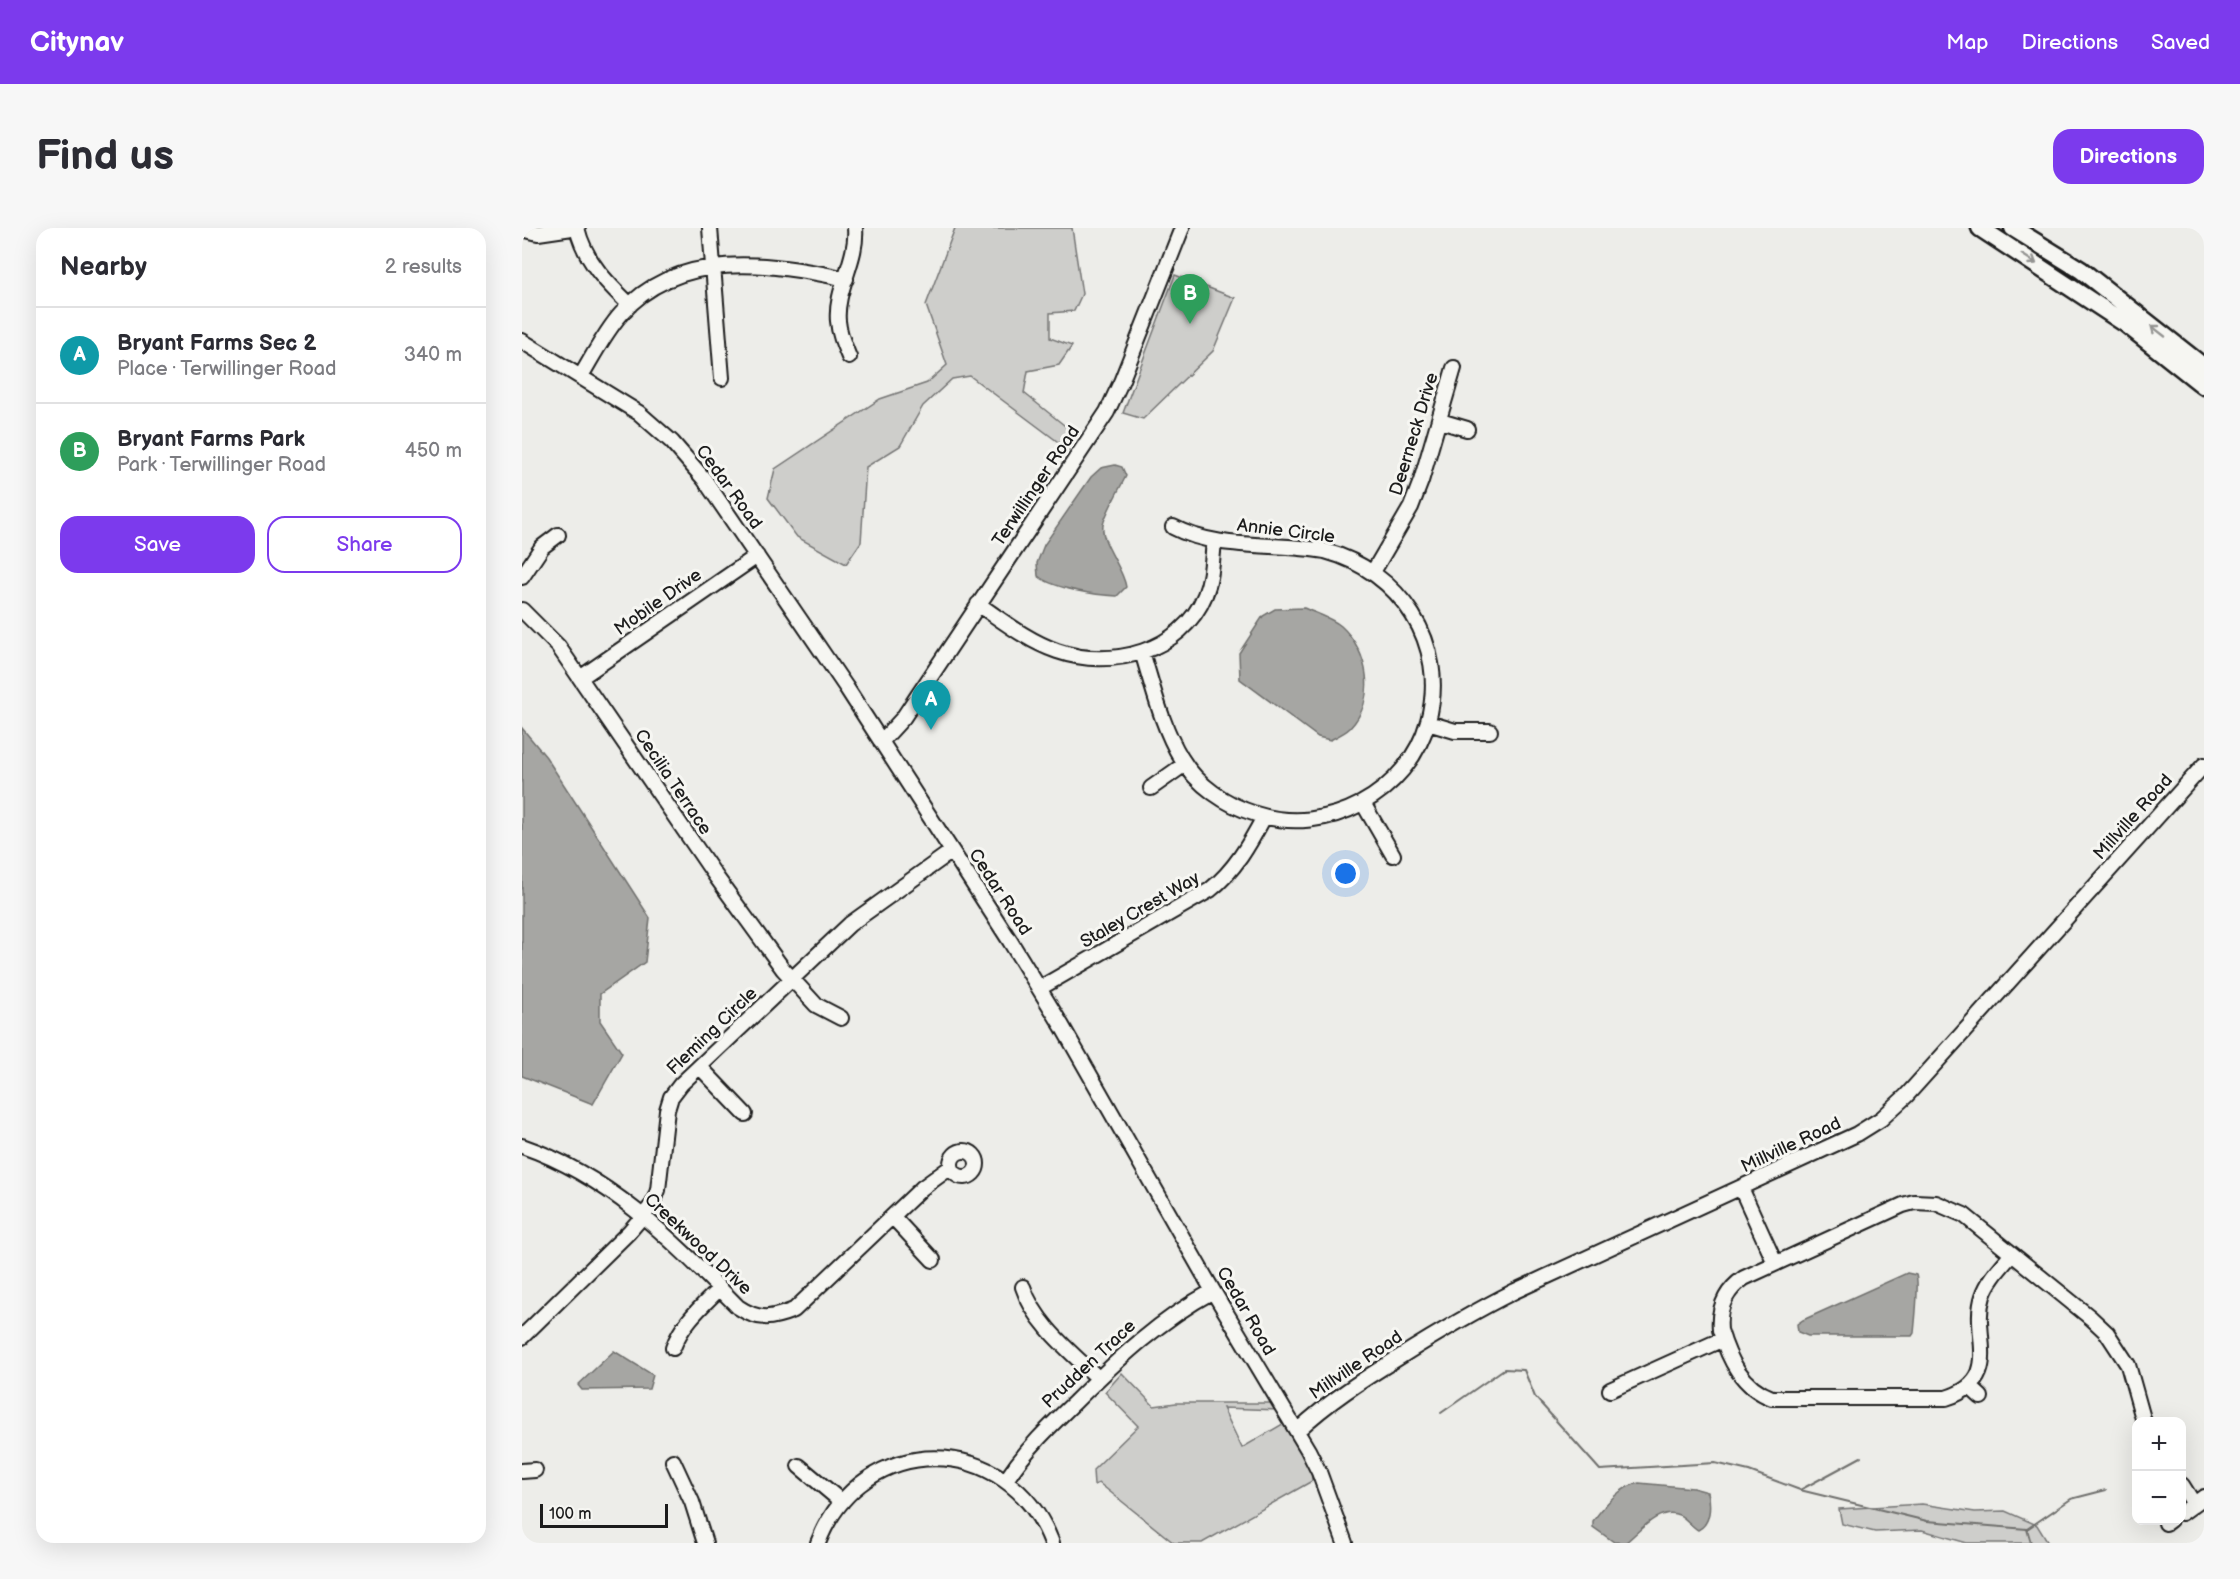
<!DOCTYPE html>
<meta charset="utf-8">
<style>
body{margin:0;font-family:"Balsamiq Sans",sans-serif;background:#f7f7f7;color:#2b2b33}
.controls{position:absolute;right:18px;bottom:18px;display:grid;overflow:hidden;border-radius:12px;box-shadow:0 6px 24px #0002}
.controls button{width:54px;height:54px;display:grid;place-items:center;padding:0;border:0;border-bottom:2px solid #e1e1e2;background:#fff;color:#2b2b33;font:30px sans-serif}
.scale{position:absolute;left:18px;bottom:15px;width:128px;box-sizing:border-box;padding-left:6px;border:3px solid #1c1c1c;border-top:0;font-size:16px;line-height:21px;white-space:nowrap;color:#1c1c1c;-webkit-text-stroke:4px #f6f6f2;paint-order:stroke}
.you{position:absolute;left:824px;top:646px;width:21px;height:21px;margin:-15px;border:4px solid #fff;border-radius:50%;background:#1a73e8;box-shadow:0 0 0 9px #1a73e833}
.badge{display:grid;place-items:center;width:39px;height:39px;border-radius:50%;background:#7c3aed;color:#fff;font-size:20px;font-weight:700}
.pin{position:absolute;translate:-50% -50px;filter:drop-shadow(0 2px 3px #0008)}
.pin::after{content:'';position:absolute;top:32px;width:21px;height:18px;background:inherit;clip-path:polygon(0 0,100% 0,50% 100%)}
.list{margin:0;padding:0;list-style:none}
h2{display:flex;justify-content:space-between;align-items:center;height:78px;margin:0;padding:0 24px;font-size:26px}
h2 small{font-size:20px;font-weight:400;color:#7c7c81}
.list li{display:grid;grid-template-columns:39px 1fr auto;gap:18px;align-items:center;box-sizing:border-box;height:96px;padding:0 24px;border-top:2px solid #e1e1e2}
.list b{display:block;font-size:22px;white-space:nowrap}
.list p{margin:0;font-size:20px;white-space:nowrap;color:#7c7c81}
.list em{font-size:20px;font-style:normal;color:#7c7c81}
.actions{display:flex;gap:12px;padding:18px 24px}
.actions a{flex:1;padding:14px 0;border:2px solid #7c3aed;border-radius:18px;text-align:center;font-size:21px;color:#7c3aed}
.actions .main{background:#7c3aed;color:#fff}
.map{position:relative;flex:none;width:1682px;height:1315px;overflow:hidden;border-radius:18px}
header{display:flex;align-items:center;gap:36px;box-sizing:border-box;height:84px;padding:0 30px;background:#7c3aed;color:#fff}
header strong{font-size:28px}
nav{display:flex;gap:33px;margin-inline-start:auto;font-size:21px}
.intro{display:flex;align-items:center;justify-content:space-between;box-sizing:border-box;height:144px;padding:0 36px}
h1{margin:0;font-size:42px}
.button{padding:15px 27px;border-radius:18px;background:#7c3aed;color:#fff;font-size:21px;font-weight:700}
main{display:flex;gap:36px;padding:0 36px}
aside{flex:1;background:#fff;border-radius:18px;box-shadow:0 6px 24px #0002}
.map>svg:first-child{display:block}
</style>
<header>
<strong>Citynav</strong>
<nav><a>Map</a><a>Directions</a><a>Saved</a></nav>
</header>
<div class="intro"><h1>Find us</h1><a class="button">Directions</a></div>
<main>
<aside>
<h2>Nearby<small>2 results</small></h2>
<ul class="list">
<li><span class="badge" style="background:#0f9aa8">A</span><div><b>Bryant Farms Sec 2</b><p>Place · Terwillinger Road</p></div><em>340 m</em></li>
<li><span class="badge" style="background:#2e9e5b">B</span><div><b>Bryant Farms Park</b><p>Park · Terwillinger Road</p></div><em>450 m</em></li>
</ul>
<div class="actions"><a class="main">Save</a><a>Share</a></div>
</aside>
<div class="map">
<svg width="1682" height="1315" viewBox="0 0 1682 1315">
<rect width="100%" height="100%" fill="#edede9"/>
<filter id="ink" filterUnits="userSpaceOnUse"><feTurbulence type="fractalNoise" baseFrequency=".0167" numOctaves="2"/><feDisplacementMap in="SourceGraphic" scale="12" xChannelSelector="R" yChannelSelector="G"/><feConvolveMatrix kernelMatrix="1 2 1 2 8 2 1 2 1" color-interpolation-filters="sRGB"/></filter>
<g filter="url(#ink)">
<path fill="#cececb" stroke="#757574" stroke-width="1.5" d="M433,0H550L560,66L552,83L528,85V110L550,118L537,137L506,143L502,165L547,201V222L448,148L430,151L401,178L378,218L344,239L339,314L324,336L275,309L246,270L253,241L358,171L405,155L425,137L404,77Z
M653,47L713,70L691,123L621,191L601,185Z
M600,1145L632,1178L654,1175H754L758,1182L701,1180L720,1220L764,1194L789,1241L790,1253L680,1315H652L577,1255L572,1257L571,1242L616,1198L583,1164Z
M1400,1276L1453,1284L1483,1283L1515,1297L1526,1315H1445L1400,1302L1353,1304L1320,1296L1317,1281Z"/>
<path fill="#a6a6a3" stroke="#6f6f6d" stroke-width="1.5" d="M593,237L600,239L604,248C598,260 583,286 581,297C578,314 601,339 604,359L595,368C574,367 532,361 516,348L515,335L522,317L569,249L579,240Z
M782,380C793,385 810,390 819,398C847,423 855,472 828,500C823,505 814,509 808,512L796,509L718,451L717,425L741,388L753,381Z
M0,500L24,529L128,690L123,734L78,766V793L100,825L71,876L0,848Z
M1385,1045L1394,1047C1397,1054 1393,1095 1392,1105L1390,1108H1286L1276,1104L1275,1096L1281,1092Z
M92,1123L131,1147L127,1161L60,1162L56,1157Z
M1117,1255L1171,1260L1186,1264C1189,1277 1189,1296 1176,1302C1169,1298 1163,1289 1157,1287C1137,1278 1116,1305 1103,1315L1092,1314L1071,1299V1293C1082,1278 1098,1258 1117,1255Z"/>
<g fill="none" stroke-linecap="round" stroke-linejoin="round">
<path stroke="#6f6f6d" stroke-width="2" d="M919,1185L982,1141L1002,1142L1013,1169L1078,1242L1193,1235L1227,1243L1278,1262L1405,1293L1505,1301L1549,1271L1584,1262
M1278,1262L1339,1229
M1505,1301L1509,1315"/>
<defs>
<path id="minor" d="M55,0C63,33 84,54 108,77
M188,0L200,150
M0,1L16,5L50,0
M0,113L117,185L150,214L182,251L324,459L488,713L540,798L691,1063L786,1222L797,1244L823,1315
M327,129C322,117 317,106 316,93C313,62 336,31 333,0
M59,148C71,128 83,104 99,86C155,21 249,34 324,51
M918,193L945,201
M851,344L889,279L899,253L932,140
M0,349L20,319L36,307
M456,376C481,393 506,413 535,423C589,442 660,424 683,367C690,350 690,332 692,313
M0,382L36,418L195,650L261,741L294,777L319,790
M620,424C631,459 640,499 659,530C675,557 704,577 734,586C805,609 886,566 906,493C927,416 878,343 803,323C754,314 696,323 651,299
M58,450L235,328
M906,495L933,503H968
M359,514L381,490L585,184L599,154L660,0
M629,560L663,536
M841,575L871,627
M518,760L688,662C713,642 727,617 742,589
M178,839L223,886
M0,918C90,949 151,1013 216,1079C237,1093 249,1091 272,1082L400,960L429,939
M429 936a13 13 0 1 1 26 0a13 13 0 1 1-26 0Z
M1219,960L1253,1035
M371,989L411,1032
M1490,1026C1480,1038 1466,1052 1461,1068C1448,1107 1484,1151 1424,1170H1250C1220,1159 1207,1132 1198,1102C1196,1080 1203,1063 1222,1050L1381,977L1392,974L1414,975L1442,987L1569,1090L1585,1105L1606,1137L1622,1194
M501,1059C513,1096 549,1124 576,1150
M0,1109L107,1004L131,976L136,962L145,882L149,869L159,856L328,696L430,623
M151,1120C160,1095 179,1079 198,1060
M1447,1158L1459,1169
M1088,1162L1201,1111
M775,1203C806,1174 840,1152 876,1130C914,1106 953,1083 993,1063L1335,906L1359,891L1384,868L1682,537
M151,1233L170,1274L183,1315
M277,1238L320,1274
M0,1243L13,1242
M484,1252C505,1220 527,1199 554,1173C596,1131 638,1092 691,1063
M1660,1257L1672,1276
M1660,1285L1682,1269
M1644,1295L1648,1292
M296,1315C339,1202 487,1202 530,1315"/>
<path id="major" d="M1458,0L1604,96L1682,158
M1491,0L1559,42L1682,139"/>
</defs>
<use href="#minor" stroke="#1c1c1c" stroke-width="18"/>
<use href="#major" stroke="#1c1c1c" stroke-width="21"/>
<use href="#minor" stroke="#f6f6f2" stroke-width="14"/>
<use href="#major" stroke="#f6f6f2" stroke-width="16"/>
</g>
<defs><path id="oneway-shaft" d="M-6 0H5M1.5-3L5.5 0L1.5 3" fill="none" stroke-width="1.6" stroke-linecap="round" stroke-linejoin="round" transform="scale(1.5)"/></defs>
<g stroke="#949492">
<use href="#oneway-shaft" transform="translate(1507 31) rotate(33)"/>
<use href="#oneway-shaft" transform="translate(1636 103) rotate(-142)"/>
</g>
</g>
<g text-anchor="middle" dominant-baseline="central" stroke-width="6" stroke-linejoin="round" paint-order="stroke">
<g font-size="18" fill="#1c1c1c" stroke="#f6f6f2">
<text transform="translate(892 206) rotate(-73)">Deerneck Drive</text>
<text transform="translate(514 258) rotate(-56)">Terwillinger Road</text>
<text transform="translate(207 259) rotate(54)">Cedar Road</text>
<text transform="translate(764 303) rotate(7)">Annie Circle</text>
<text transform="translate(136 374) rotate(-35)">Mobile Drive</text>
<text transform="translate(151 554) rotate(56)">Cecilia Terrace</text>
<text transform="translate(1611 589) rotate(-48)">Millville Road</text>
<text transform="translate(478 664) rotate(57)">Cedar Road</text>
<text transform="translate(618 682) rotate(-30)">Staley Crest Way</text>
<text transform="translate(190 803) rotate(-44)">Fleming Circle</text>
<text transform="translate(1269 917) rotate(-25)">Millville Road</text>
<text transform="translate(176 1016) rotate(43)">Creekwood Drive</text>
<text transform="translate(724 1083) rotate(60)">Cedar Road</text>
<text transform="translate(567 1136) rotate(-43)">Prudden Trace</text>
<text transform="translate(834 1137) rotate(-34)">Millville Road</text>
</g>
</g>
</svg>
<div class="controls">
<button>+</button>
<button>−</button>
</div>
<div class="scale">100 m</div>
<div class="you"></div>
<div class="pin badge" style="left:409px;top:502px;background:#0f9aa8">A</div>
<div class="pin badge" style="left:668px;top:96px;background:#2e9e5b">B</div>
</div>
</main>
